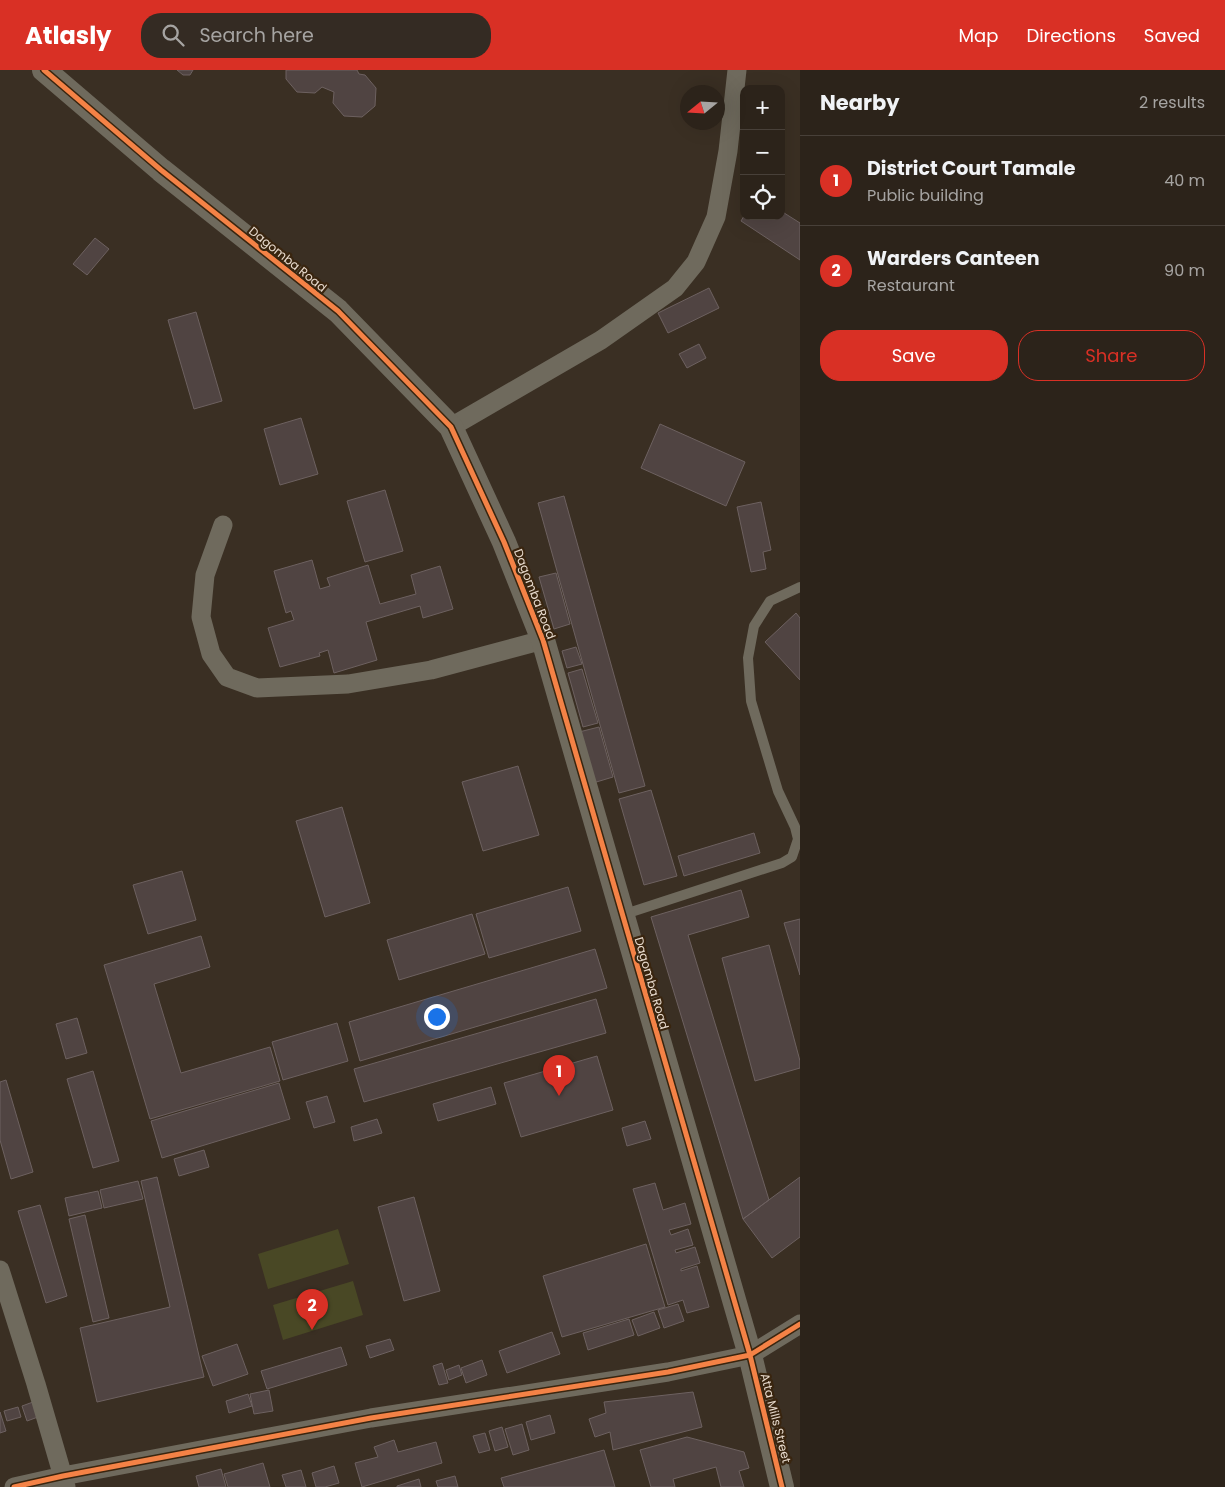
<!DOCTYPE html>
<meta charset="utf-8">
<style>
body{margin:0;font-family:Poppins,sans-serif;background:#342b23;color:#f1f3f6}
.controls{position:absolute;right:15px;top:15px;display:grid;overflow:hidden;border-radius:10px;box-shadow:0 5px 20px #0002}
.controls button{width:45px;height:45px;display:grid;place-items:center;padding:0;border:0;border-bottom:1px solid #484039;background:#2c231a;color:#f1f3f6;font:25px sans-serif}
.compass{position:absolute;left:680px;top:15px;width:45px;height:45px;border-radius:50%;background:#2c231a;box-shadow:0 5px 20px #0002;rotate:252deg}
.you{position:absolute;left:436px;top:946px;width:18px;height:18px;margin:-12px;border:4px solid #fff;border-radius:50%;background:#1a73e8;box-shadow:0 0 0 8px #1a73e833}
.badge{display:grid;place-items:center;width:32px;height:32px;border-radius:50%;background:#d93025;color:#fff;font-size:16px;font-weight:700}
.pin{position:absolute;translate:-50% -41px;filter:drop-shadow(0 1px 2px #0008)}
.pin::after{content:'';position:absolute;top:26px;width:18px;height:15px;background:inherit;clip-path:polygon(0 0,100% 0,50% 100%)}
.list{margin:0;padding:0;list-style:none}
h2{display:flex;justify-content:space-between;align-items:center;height:65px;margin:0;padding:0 20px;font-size:21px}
h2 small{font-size:16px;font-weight:400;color:#a6a4a2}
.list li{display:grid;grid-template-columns:32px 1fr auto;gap:15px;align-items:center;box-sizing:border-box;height:90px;padding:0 20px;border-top:1px solid #484039}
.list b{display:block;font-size:19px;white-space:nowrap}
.list p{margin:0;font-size:16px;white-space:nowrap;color:#a6a4a2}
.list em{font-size:16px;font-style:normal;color:#a6a4a2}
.actions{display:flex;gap:10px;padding:15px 20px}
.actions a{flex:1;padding:11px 0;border:1px solid #d93025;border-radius:20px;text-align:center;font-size:18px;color:#d93025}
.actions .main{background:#d93025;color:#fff}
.icon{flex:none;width:28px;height:28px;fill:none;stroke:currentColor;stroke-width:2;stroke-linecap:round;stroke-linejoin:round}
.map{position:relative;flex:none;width:800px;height:1417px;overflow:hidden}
header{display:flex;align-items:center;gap:30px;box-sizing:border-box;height:70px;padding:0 25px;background:#d93025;color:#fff}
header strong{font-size:24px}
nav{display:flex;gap:28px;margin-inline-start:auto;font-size:18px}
.search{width:350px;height:45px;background:#342b23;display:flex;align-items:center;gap:12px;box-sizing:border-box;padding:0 18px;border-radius:20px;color:#a6a4a2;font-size:19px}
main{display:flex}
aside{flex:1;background:#2c231a}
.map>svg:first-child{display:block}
</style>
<header>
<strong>Atlasly</strong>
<div class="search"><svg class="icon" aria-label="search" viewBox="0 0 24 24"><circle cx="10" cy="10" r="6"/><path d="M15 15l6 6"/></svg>Search here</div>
<nav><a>Map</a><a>Directions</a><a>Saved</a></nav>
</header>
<main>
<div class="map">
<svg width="800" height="1417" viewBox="0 0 800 1417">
<rect width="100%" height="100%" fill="#3a2f23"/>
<path fill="#494825" d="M338,1159L349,1194L268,1219L258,1184Z
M353,1211L363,1245L283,1270L273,1235Z"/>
<path fill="#504442" stroke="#6d6160" d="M177,0H193L190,5H183Z
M286,0H357L359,4L365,5L376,18L375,36L362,47L344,46L333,33L334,22L322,17L315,23L297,22L286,9Z
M781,141L800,153V190L741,151L744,146H781Z
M95,168L109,179L87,205L73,194Z
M709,218L719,238L668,263L658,243Z
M196,242L222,331L194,339L168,250Z
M699,274L706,288L687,298L679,284Z
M301,348L318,404L280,415L264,359Z
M660,354L745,392L726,436L641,398Z
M385,420L403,481L365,492L347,431Z
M564,426L645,716L619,723L538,433Z
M761,432L771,480L763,482L766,499L751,502L737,437Z
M312,490L320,519L330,516L327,508L368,495L380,534L416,524L411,505L440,496L453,539L423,548L420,536L366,552L377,590L334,603L328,580L319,583L320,586L280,597L268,558L294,550L291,541L286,543L274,501Z
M556,503L570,554L554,559L539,507Z
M796,543L800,548V610L765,572Z
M576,577L582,594L567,598L562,581Z
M582,599L598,653L583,657L568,603Z
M599,657L613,707L593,713L579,662Z
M518,696L539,765L483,781L462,712Z
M651,720L677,806L644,815L619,729Z
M342,737L370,833L325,847L296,751Z
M754,763L760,783L684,806L678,786Z
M182,801L196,850L148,864L133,815Z
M568,817L581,861L489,888L476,844Z
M741,820L749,847L688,865L769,1130L743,1149L651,847Z
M472,844L485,884L399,910L387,870Z
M800,849V905L784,853Z
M201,866L210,897L154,914L181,1003L270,977L280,1011L150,1049L104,895Z
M769,875L800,991V998L755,1011L722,888Z
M595,879L607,918L360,991L349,952Z
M596,929L606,963L364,1032L354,999Z
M77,948L87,983L66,989L56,954Z
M337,953L348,991L283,1010L272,972Z
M597,986L613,1040L521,1067L504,1013Z
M93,1001L119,1091L93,1098L67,1009Z
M6,1010L33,1102L11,1109L0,1070V1012Z
M279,1013L290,1049L162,1088L151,1051Z
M491,1017L496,1034L438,1051L433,1034Z
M327,1026L335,1052L314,1058L306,1032Z
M377,1049L382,1063L354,1071L351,1057Z
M645,1051L651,1069L627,1076L622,1058Z
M204,1080L209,1097L179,1106L174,1089Z
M157,1107L204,1307L97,1332L80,1258L170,1237L141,1111Z
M800,1107V1167L772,1188L743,1149Z
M138,1111L143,1129L104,1138L100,1120Z
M655,1113L663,1140L685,1133L691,1154L669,1160L671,1165L688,1159L693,1175L675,1180L676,1183L695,1177L700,1193L681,1199V1201L697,1196L709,1237L687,1243L683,1230L668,1235L633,1119Z
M98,1121L102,1138L69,1146L65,1128Z
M414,1127L440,1221L404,1231L378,1137Z
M40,1135L67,1226L46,1233L18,1141Z
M85,1145L109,1248L93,1252L69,1149Z
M646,1174L665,1237L562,1267L543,1206Z
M678,1234L684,1251L664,1258L658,1240Z
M654,1242L660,1258L638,1266L632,1250Z
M629,1249L634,1265L588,1280L583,1263Z
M552,1262L560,1284L507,1303L499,1281Z
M390,1269L394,1280L370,1288L366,1276Z
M237,1274L248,1304L213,1316L202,1286Z
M341,1277L347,1295L267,1319L261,1301Z
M482,1290L487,1305L466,1313L461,1298Z
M442,1293L448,1313L439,1315L433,1296Z
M459,1295L462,1305L449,1310L446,1300Z
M269,1320L273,1341L254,1344L250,1324Z
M693,1322L702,1357L613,1380L610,1362L595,1367L589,1349L606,1343L604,1332Z
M248,1324L252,1336L229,1343L226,1331Z
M33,1332L38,1347L27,1351L22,1336Z
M18,1337L21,1347L7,1351L4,1341Z
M0,1342L6,1361L0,1363Z
M550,1345L555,1363L531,1370L526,1352Z
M522,1354L529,1380L513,1385L505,1359Z
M502,1357L508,1377L495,1381L489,1361Z
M485,1363L490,1380L479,1383L473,1366Z
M687,1367L744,1382L749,1398L739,1401L744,1417H721L716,1397L673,1409L675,1417H651L640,1380Z
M394,1370L398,1382L436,1372L442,1393L362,1417L355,1393L378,1387L374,1377Z
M604,1380L615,1417H504L501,1408Z
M263,1393L270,1417H228L224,1404Z
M334,1396L339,1413L325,1417H316L312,1403Z
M221,1399L226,1417H199L196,1406Z
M301,1400L306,1417H286L282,1405Z
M455,1406L458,1417H438L436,1411Z
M419,1409L421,1417H397V1416Z"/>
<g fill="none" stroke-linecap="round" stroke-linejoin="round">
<path stroke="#6f6a5d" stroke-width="10" d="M622,845L782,793L792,787L798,769L795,757L778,721L751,631L748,588L754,556L770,531L800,517"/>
<path stroke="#6f6a5d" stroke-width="19" d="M451,357L601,270L675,218L696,192L716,147L728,81L737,0
M223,455L205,505L201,547L211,584L227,607L257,618L348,614L431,600L543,570
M0,1200L36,1314L66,1417
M14,1417L63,1406L371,1348L668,1302L750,1285L800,1254"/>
<path stroke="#6f6a5d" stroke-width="24" d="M44,0L161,100L338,241L451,357L504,472L543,570L750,1285L782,1417"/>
<defs>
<path id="cycleway" d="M44,0L161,100L338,241L451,357L504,472L543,570L750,1285L782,1417
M14,1417L63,1406L371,1348L668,1302L750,1285L800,1254"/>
</defs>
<use href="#cycleway" stroke="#39250f" stroke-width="8"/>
<use href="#cycleway" stroke="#f48246" stroke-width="5"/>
</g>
<g text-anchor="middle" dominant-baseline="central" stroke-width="4.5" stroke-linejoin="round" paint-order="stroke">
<g font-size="12" fill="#e8dbce" stroke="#39250f">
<text transform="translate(288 189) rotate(39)">Dagomba Road</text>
<text transform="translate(535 524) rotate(69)">Dagomba Road</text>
<text transform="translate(652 913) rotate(74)">Dagomba Road</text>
<text transform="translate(776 1348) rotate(76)">Atta Mills Street</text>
</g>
</g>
</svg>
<div class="controls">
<button>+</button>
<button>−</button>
<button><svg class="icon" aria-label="locate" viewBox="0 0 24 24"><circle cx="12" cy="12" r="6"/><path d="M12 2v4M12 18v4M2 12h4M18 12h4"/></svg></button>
</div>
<svg class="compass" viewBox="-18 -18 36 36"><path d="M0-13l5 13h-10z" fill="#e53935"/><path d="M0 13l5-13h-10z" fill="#a6a4a2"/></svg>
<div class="you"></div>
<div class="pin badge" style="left:559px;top:1026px">1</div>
<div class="pin badge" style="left:312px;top:1260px">2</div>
</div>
<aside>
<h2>Nearby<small>2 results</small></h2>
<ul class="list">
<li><span class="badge">1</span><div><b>District Court Tamale</b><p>Public building</p></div><em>40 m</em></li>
<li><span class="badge">2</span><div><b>Warders Canteen</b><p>Restaurant</p></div><em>90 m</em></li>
</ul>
<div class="actions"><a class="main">Save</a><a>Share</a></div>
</aside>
</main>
